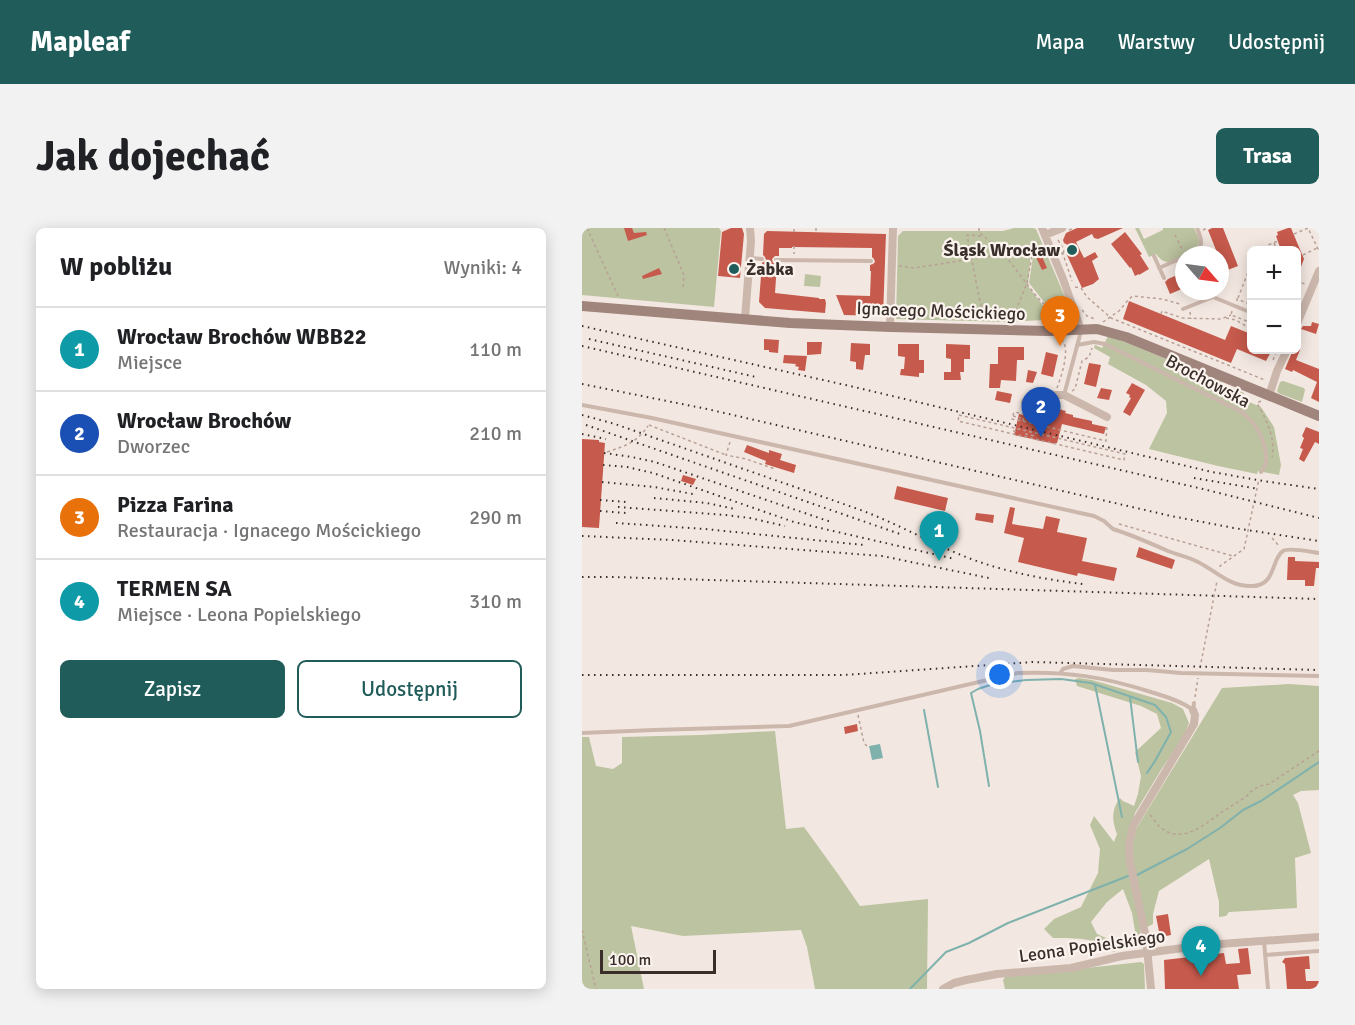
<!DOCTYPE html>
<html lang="pl">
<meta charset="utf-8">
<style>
body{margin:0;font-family:Signika,sans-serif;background:#f2f2f2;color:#202124}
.controls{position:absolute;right:18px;top:18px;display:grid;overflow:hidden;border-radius:9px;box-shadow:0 3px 15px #0003}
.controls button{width:54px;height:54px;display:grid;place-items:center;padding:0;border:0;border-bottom:2px solid #e0e0e0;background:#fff;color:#202124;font:30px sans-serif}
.compass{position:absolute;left:593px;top:18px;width:54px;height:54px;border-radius:50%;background:#fff;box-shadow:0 3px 15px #0003;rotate:118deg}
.scale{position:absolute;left:18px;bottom:15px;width:116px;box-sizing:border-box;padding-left:6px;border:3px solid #3a2e2b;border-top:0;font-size:16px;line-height:21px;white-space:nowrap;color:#3a2e2b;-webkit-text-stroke:4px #fbf3ed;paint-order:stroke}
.you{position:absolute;left:418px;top:447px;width:21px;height:21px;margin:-15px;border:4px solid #fff;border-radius:50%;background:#1a73e8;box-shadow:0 0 0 9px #1a73e833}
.badge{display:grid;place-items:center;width:39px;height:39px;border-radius:50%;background:#205c59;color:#fff;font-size:20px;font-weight:700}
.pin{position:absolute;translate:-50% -50px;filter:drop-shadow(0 2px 3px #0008)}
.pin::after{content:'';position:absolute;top:32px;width:21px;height:18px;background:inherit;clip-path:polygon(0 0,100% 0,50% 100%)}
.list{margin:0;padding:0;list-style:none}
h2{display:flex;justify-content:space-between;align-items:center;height:78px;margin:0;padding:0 24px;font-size:26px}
h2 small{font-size:20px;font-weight:400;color:#757577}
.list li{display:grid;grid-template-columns:39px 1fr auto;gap:18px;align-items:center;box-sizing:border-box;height:84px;padding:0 24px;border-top:2px solid #e0e0e0}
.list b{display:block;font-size:22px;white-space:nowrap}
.list p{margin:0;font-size:20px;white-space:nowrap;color:#757577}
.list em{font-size:20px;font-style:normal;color:#757577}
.actions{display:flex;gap:12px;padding:18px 24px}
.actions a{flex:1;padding:14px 0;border:2px solid #205c59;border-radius:9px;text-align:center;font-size:21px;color:#205c59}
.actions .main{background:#205c59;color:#fff}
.map{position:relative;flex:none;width:737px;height:761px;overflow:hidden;border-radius:9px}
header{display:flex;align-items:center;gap:36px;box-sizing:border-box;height:84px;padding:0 30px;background:#205c59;color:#fff}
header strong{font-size:28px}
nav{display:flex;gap:33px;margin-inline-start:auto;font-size:21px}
.intro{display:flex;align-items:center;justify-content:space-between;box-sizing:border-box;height:144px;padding:0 36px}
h1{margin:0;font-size:42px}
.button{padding:15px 27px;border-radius:9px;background:#205c59;color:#fff;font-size:21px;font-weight:700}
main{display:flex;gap:36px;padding:0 36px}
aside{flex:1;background:#fff;border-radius:9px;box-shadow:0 3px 15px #0003}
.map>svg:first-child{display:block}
</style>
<header>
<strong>Mapleaf</strong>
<nav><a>Mapa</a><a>Warstwy</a><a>Udostępnij</a></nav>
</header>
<div class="intro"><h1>Jak dojechać</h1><a class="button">Trasa</a></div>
<main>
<aside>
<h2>W pobliżu<small>Wyniki: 4</small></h2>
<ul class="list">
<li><span class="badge" style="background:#0f9aa8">1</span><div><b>Wrocław Brochów WBB22</b><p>Miejsce</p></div><em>110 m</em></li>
<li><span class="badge" style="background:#1a4fb4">2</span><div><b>Wrocław Brochów</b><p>Dworzec</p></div><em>210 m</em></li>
<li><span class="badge" style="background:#e8710a">3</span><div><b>Pizza Farina</b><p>Restauracja · Ignacego Mościckiego</p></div><em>290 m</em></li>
<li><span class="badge" style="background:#0f9aa8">4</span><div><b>TERMEN SA</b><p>Miejsce · Leona Popielskiego</p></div><em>310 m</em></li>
</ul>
<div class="actions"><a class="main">Zapisz</a><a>Udostępnij</a></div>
</aside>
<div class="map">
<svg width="737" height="761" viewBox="0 0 737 761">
<rect width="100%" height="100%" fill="#f3e8e1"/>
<path fill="#bcc3a0" d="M0,0H137L139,3L132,79L0,67Z
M432,0H451L454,1L483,69L482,77L475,85L462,74L447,55L452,22L449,23L446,58L463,80L461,92L427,94L314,91L316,8L321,3H421Z
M553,0H557L562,11L581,2V0H612C615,6 619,12 616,18C614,23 591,33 586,34C581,34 577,30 574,26L567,29Z
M223,46L239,48L238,59L222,58Z
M526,108H528L640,154L639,161L646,164L649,159L662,165L660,171L679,179L692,199L699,237L697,247L676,243L675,246L636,238L567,221L585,185L584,173L564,157L526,136L528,129L512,120L513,117L520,120Z
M701,153L722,160L723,162L720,174L696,165L695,163L698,154Z
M497,450L510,452L590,475L601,481L607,495L600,511L579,542L553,585L547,604L560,718L555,715L550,685L541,661L525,674L509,694L515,706L542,718L532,724C508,708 499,711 471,710L462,701L472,691L499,679L516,645L518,621L508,597L512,588L532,614L535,606C530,593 529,582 538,570L541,573L552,578L556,566L559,548L553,524L579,500L575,486L559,478L495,458L493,451Z
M707,456L737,458V562L719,563L711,567L716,575L729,625L713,630L715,680L647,684L644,688L637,689V674L627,631L577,663L571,686V696L565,699L555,656L550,622L554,601L640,460Z
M193,503L204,601L222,599L256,646L278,678L346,671L345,761H233L225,719L219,702L101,708L49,698L62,761H0V509H7L14,538L31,541L40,535V509L118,507Z
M559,734L562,736L563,761H423L421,752L423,749Z"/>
<path fill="#7fb1ad" d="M298,516L301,530L290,532L287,518Z"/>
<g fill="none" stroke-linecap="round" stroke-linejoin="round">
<path stroke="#7fb1ad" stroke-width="2" d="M513,457L540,589
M548,469L556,534
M342,482L356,559
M407,558L398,503L389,465L396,461L411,456L444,452L479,451L509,455L573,477L584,489L589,504L573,533L565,545
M555,647L605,621L638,600L661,582L679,573L737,534
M328,761L364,724L387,715L426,695L546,648"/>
</g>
<path fill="#c65a4c" d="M42,0H50L52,5L64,4L65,7L46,13Z
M149,0H160L162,6L158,50L136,48L140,4Z
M495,0H541L516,11L512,10L510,6L494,14L502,30L513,24L516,29L510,33L517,51L511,56L500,60L484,25L493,21L482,15L481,12L484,5Z
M630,0H641L656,38L638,45V27H636L626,2Z
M706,0H709L722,31L715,49L714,22H699L694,8L696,7L695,4Z
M185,3L304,6L301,88L262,87L254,67L288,68L289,43H288V37L291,36L293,34L292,31L290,29V20L210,19V20H197V28H193L190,31L191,35L195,36L193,65L237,70V71H243L244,75L243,85L183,80L177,74L180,35L184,32L183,29L181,27L182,6Z
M543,4L560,26L558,27L567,41L557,47V46L553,48L549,39L548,40L529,16Z
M458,24L465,40L460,42L453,27Z
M77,40L80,46L61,51L60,48Z
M602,44V60L588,66L583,54L586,51Z
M547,73L643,112L649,98L669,106V122H690L684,133L655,121L649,135L541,91Z
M730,94L737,96L734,106L719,101L721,98H729Z
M182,111L197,112L196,125L187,124V122H182Z
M225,114H240L239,126L225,127Z
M269,115L288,116V127H283L281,142L274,141V134L268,133Z
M316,116H337V132H342V145H337V149L318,147L319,141H322L323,129L316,128Z
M364,116L388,117V131H382V144H378L379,152H362V144H369V131L364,130Z
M416,119H442V132H435L434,153L419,152L418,160H407L408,136H416Z
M711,122H718L714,132L737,141V174L729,170L735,154L711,142L710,144L703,141Z
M464,124L476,127L471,149L459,146Z
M202,127L225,128L223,143L216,142L217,139L213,138L214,136L201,135Z
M507,135L519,137L514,159L502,156Z
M446,142L455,144L451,155L444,154Z
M550,155L563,162L548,188L541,184L549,170L547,169L548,167L544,165Z
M519,160L530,162L527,172L515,170Z
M415,163L430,166L428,175L413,172Z
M460,180L474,183L475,181L484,183L483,185L491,187V189L510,193V196L524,199L522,206L480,196L475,215H473V216L432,207L437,186L453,190L455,182Z
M724,199L737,204V216L733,214L722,234L717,231L721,221L718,220L722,210L720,208Z
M0,211L17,212V214L23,215L17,300L0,299Z
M165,217L187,225V222L200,226L198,232L214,237L212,245L183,236L184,233L162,224Z
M101,247L114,251L111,257L99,253Z
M315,258L366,270L363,283L312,271Z
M428,279L433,280L430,296L461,301L464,288L478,291L475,304L505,310L500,333L535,340L532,353L496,345L495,348L436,334L442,310L422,305Z
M394,285L412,287L411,295L393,292Z
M557,319L593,332L590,341L554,329Z
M706,329H713V333L737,334V340H734L732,358H723V352H705Z
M275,496L276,503L263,506L262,499Z
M586,686L589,707L584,708V713L579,714L574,688Z
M666,720L669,746L655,747L657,761H583L582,732L642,725L644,736L658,735L656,721Z
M727,728L728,741H723L724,753H737V761H705L703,736L700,734L703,730Z"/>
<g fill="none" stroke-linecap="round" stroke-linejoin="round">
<path stroke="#b8a096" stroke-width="1.5" stroke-dasharray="3 3" stroke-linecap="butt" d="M5,0L36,68
M82,0L102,47L101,60
M234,0V3
M397,0V4L422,26L451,23L445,55L430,92
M487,2L492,0
M621,2L623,1L626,2
M212,4V0
M712,6L726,0L737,23
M593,7L601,23
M399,8L385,7L397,69L403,91
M476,12L482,22L481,26
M692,15L695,22
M212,18V26
M452,22L456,13
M686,22L685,20L686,17L696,13
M479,25L481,26L490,53
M721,27L735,20
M317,38L332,40L422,26L455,69L475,89
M714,53L723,56
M493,59L499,60L505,69L529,90L683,152
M656,70L668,39L670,38
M655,73V71L670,77
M500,82L505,88L513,91
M650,83L649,87L670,95
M608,84L609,91
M579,86L580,83L600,90L639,91L649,87
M644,90L654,92L670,102
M521,94L537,83L547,71L551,68L580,71L598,76
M476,95V90L485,83
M668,106L670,103
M691,132L695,122
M475,160C479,149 488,123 481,113L476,112
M490,163L493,161L500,133L507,129L510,120
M679,173L675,175C684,191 694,210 690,229
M470,176L480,180L479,182
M377,187L543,226L542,232L376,193Z
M431,188L439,190
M441,193L442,186L432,184L430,191L441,193L524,213L525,196
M67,197L144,227
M431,203L436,204
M443,206L453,208
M148,214L144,227L164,231L193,241
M25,224C43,218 54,215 66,198
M537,296L651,328
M690,310L697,318
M638,339V338L662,321L677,251
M618,440L635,353
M613,469L616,450
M276,487L282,515L285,518
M568,587C571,590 574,595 577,598C597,617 620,599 637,586C646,580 656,574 665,568C670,561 678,557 687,556L737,523
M0,702L14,761"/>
<path stroke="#ccb7ac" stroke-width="4" d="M607,27C622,20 621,14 615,0
M572,28L582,50
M169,30L180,31
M194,32L289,33
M577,40L602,29
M601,81L631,69L670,85
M495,117L512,114L523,116L660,184C665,189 670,193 674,199C681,210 690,234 679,244
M482,167L499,103
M0,177L70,190L512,288L522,293L531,301C550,307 568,315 586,323C596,327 607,329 616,334C634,343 648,359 670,358C694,358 689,331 701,323C707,319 729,324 737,325
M479,444L481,441L491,438L531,442H565L599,445L737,448
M0,505L72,502L207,498L436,445C485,443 522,449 569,464C582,468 600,473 611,482L612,475
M682,713L686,761
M683,727L737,723"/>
<path stroke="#ccb7ac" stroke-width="8" d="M460,0L481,51L499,102
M463,7L480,0
M163,91L169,13L168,0
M714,98L737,43
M308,99L311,0
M687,168L695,143L705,122
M443,174L454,176L473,167H482L525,189
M361,761L372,755L384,752L415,746L489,740L540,728L624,717L737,709
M569,761L564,710L548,634L547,617L551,598L612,496L613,487L611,482"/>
<path stroke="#a0857d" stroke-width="10" d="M0,78L208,95L308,99L466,103L515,101L544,109L737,188"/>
<path stroke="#3a2e2b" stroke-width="2" stroke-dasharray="1.5 4.5" stroke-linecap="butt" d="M0,98L268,158L630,244L681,253L737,261
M7,111L174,149
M0,118L621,261L737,290
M0,156L125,181L589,288L652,300L737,313
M0,187L33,196L273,280C310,293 343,312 379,327C418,343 459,351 501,356
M4,197L318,306
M0,206L24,211
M22,225L50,229L73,234L249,294
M21,237L45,239L71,245L212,294L373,331
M612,250L677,261
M20,254L72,259L111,266
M72,270L125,275L153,281
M18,272L45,274
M36,279L144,287L168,290L203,298
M18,283L44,285
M34,295L123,301L282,317
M0,308L90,312L300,328L407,350
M0,349H32L737,371
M0,447H262L451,434L737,442"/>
</g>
<g fill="#205c59" stroke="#fbf3ed" stroke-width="2">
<circle cx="490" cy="22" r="6"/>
<circle cx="152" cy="41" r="6"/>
</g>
<g text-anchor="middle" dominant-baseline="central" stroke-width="4.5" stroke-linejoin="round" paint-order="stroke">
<g font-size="18" font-weight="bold" fill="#3a2e2b" stroke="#fbf3ed" text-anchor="end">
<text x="478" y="22">Śląsk Wrocław</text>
<text x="164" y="41" text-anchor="start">Żabka</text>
</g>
<g font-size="18" fill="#3a2e2b" stroke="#fbf3ed">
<text transform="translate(359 83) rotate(2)">Ignacego Mościckiego</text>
<text transform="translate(626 153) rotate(28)">Brochowska</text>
<text transform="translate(510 718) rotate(-8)">Leona Popielskiego</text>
</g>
</g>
</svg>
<div class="controls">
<button>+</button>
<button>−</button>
</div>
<svg class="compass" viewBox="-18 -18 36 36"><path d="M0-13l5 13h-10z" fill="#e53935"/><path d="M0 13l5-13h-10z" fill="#757577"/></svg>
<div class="scale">100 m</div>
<div class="you"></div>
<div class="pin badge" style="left:357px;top:333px;background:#0f9aa8">1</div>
<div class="pin badge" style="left:459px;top:209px;background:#1a4fb4">2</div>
<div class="pin badge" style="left:478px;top:118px;background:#e8710a">3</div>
<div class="pin badge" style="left:619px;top:748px;background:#0f9aa8">4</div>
</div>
</main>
